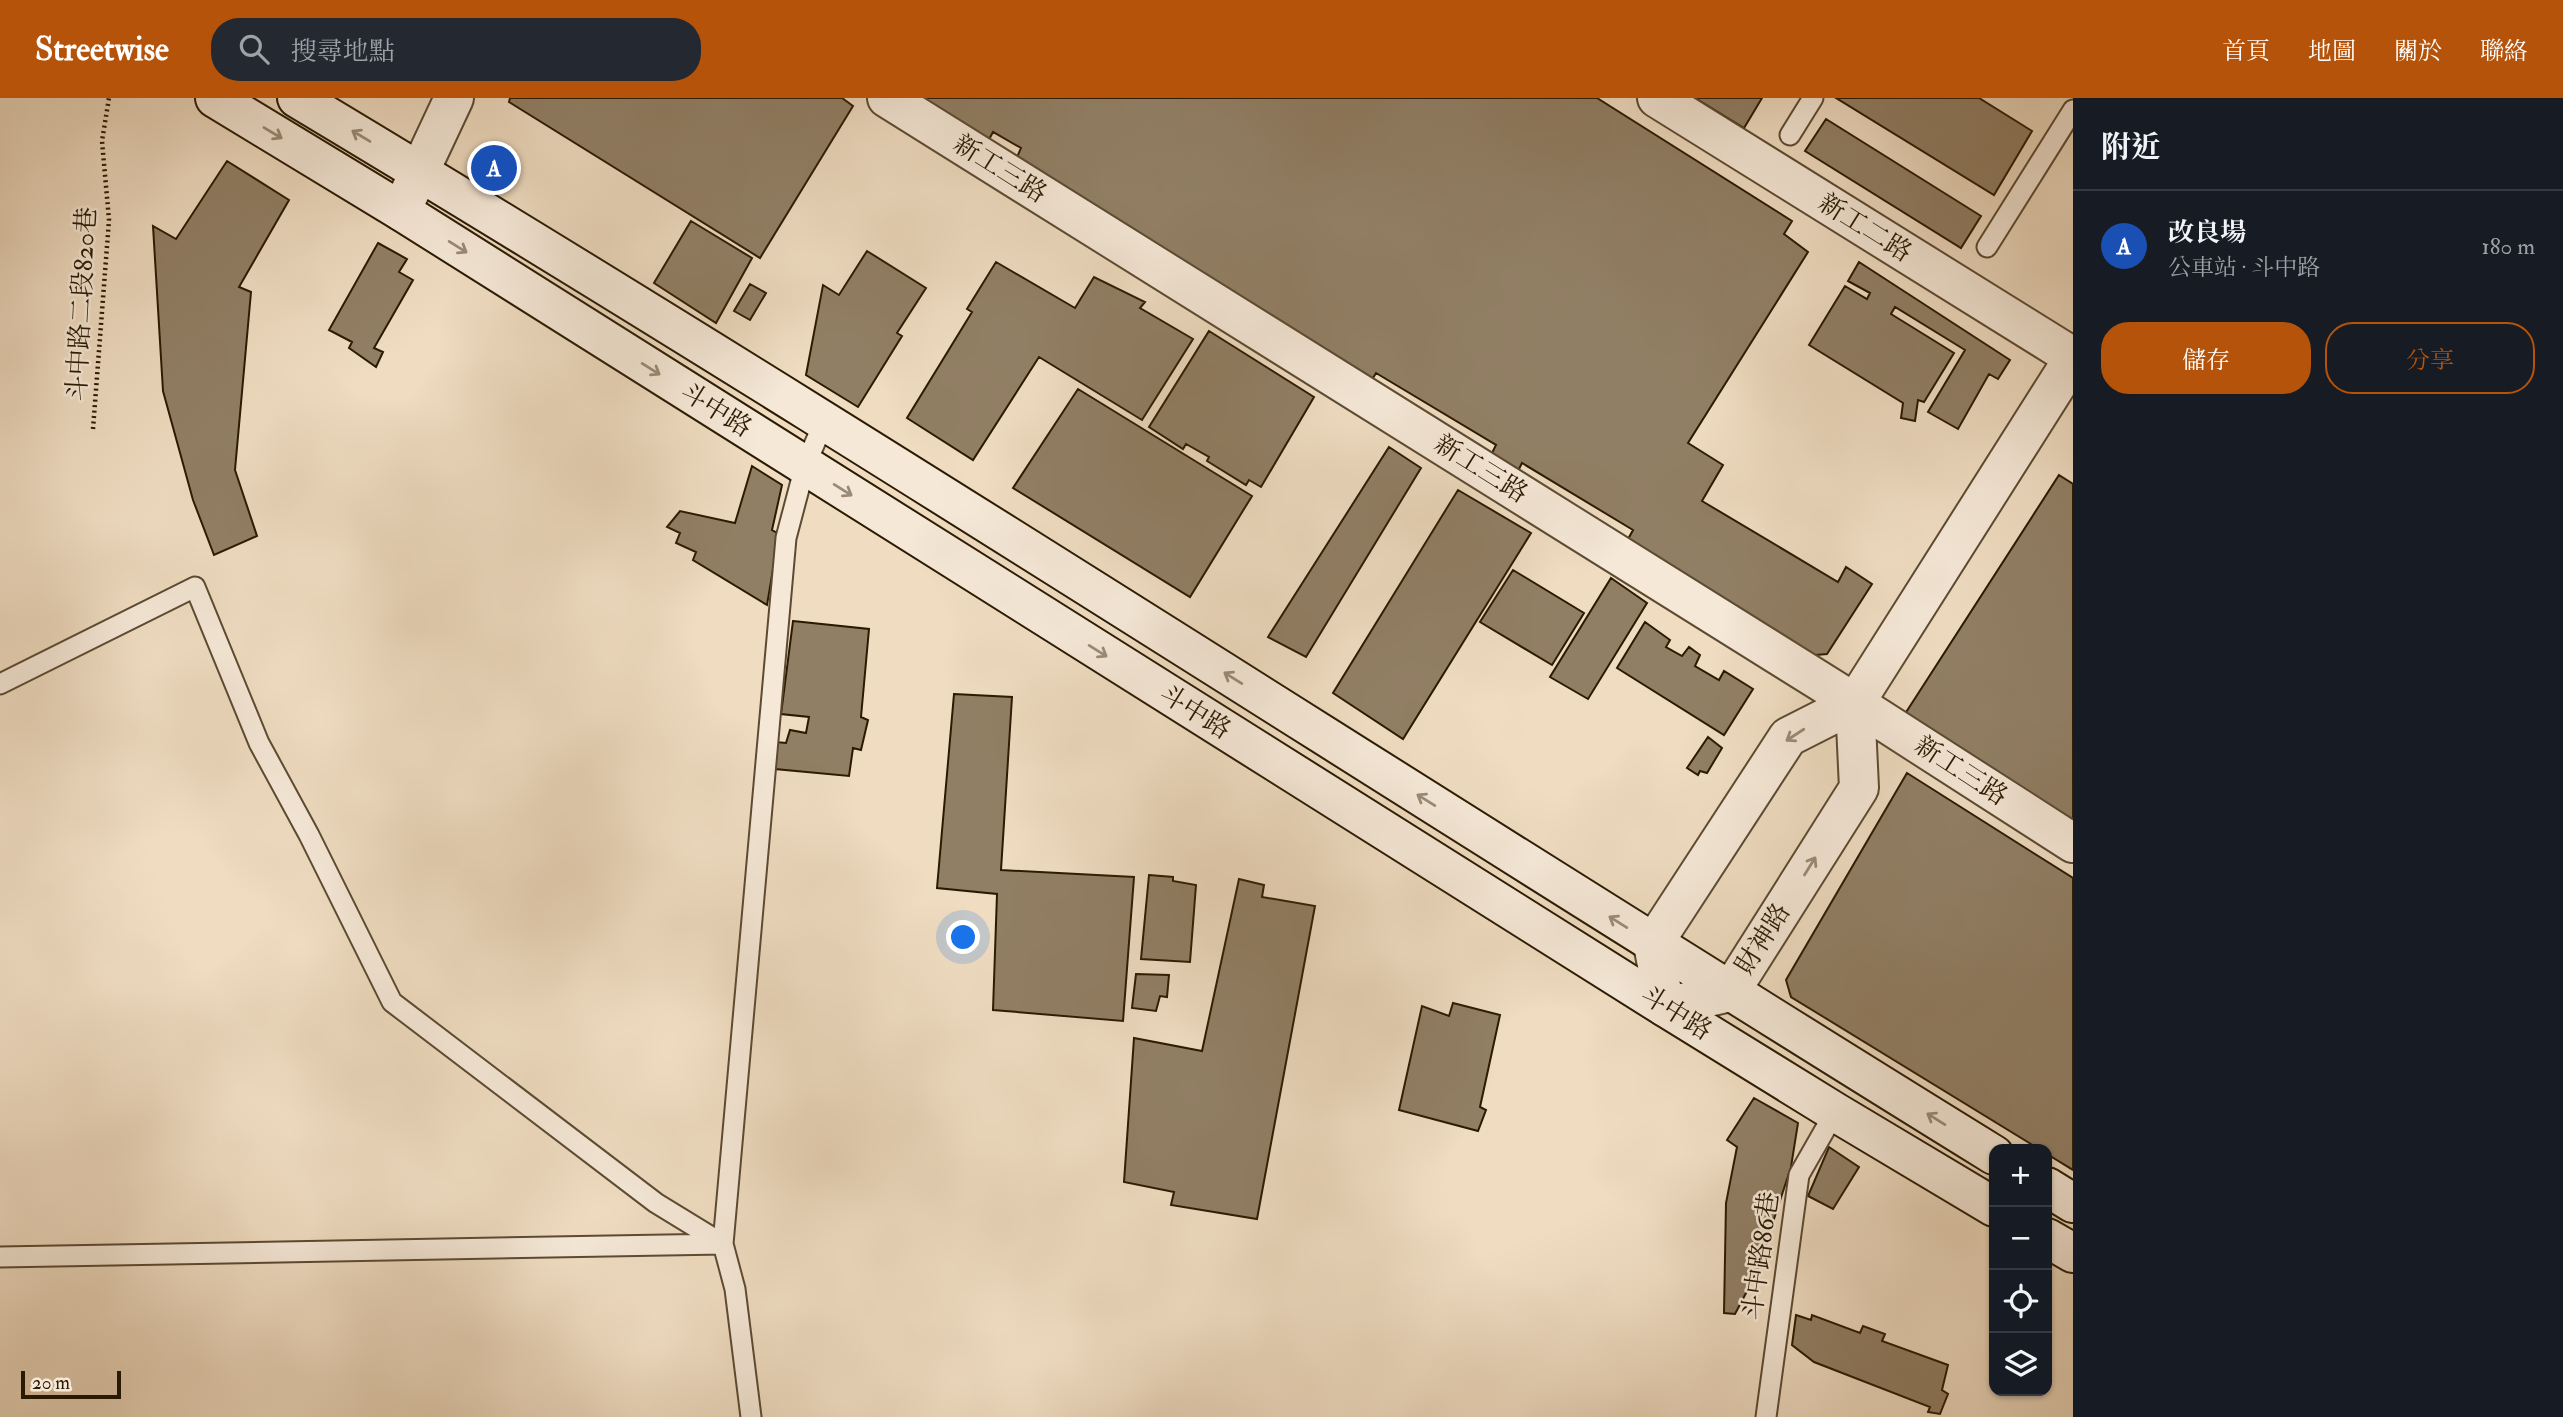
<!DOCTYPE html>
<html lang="zh-TW">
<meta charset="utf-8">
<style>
body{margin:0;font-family:"IM FELL Double Pica","Noto Serif TC",serif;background:#242831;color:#f1f3f6}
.controls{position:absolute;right:21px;bottom:21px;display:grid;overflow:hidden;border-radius:14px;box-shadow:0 2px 5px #0004}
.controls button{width:63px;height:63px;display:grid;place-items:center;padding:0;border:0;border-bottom:2px solid #363941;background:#171b24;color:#f1f3f6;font:35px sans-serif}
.scale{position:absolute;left:21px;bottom:18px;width:100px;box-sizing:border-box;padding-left:7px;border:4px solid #2b1a02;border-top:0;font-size:19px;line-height:24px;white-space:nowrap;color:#2b1a02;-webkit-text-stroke:5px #f5e8d7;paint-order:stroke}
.you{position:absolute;left:964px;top:840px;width:24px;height:24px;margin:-18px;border:5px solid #fff;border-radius:50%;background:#1a73e8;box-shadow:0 0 0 10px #1a73e833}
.badge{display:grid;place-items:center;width:46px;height:46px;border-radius:50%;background:#b45309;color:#fff;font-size:23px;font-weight:700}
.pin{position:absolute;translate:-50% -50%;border:4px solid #fff;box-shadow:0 2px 7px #0006}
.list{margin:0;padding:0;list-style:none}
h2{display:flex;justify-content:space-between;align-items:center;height:91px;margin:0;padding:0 28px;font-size:30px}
h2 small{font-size:23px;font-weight:400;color:#9ea1a6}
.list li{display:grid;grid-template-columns:46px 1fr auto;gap:21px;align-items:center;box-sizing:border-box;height:112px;padding:0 28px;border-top:2px solid #363941}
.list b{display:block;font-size:26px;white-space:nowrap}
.list p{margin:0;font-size:23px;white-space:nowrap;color:#9ea1a6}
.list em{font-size:23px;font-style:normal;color:#9ea1a6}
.actions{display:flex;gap:14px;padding:21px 28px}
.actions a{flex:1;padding:16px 0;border:2px solid #b45309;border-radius:28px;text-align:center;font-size:24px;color:#b45309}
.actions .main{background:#b45309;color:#fff}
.icon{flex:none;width:38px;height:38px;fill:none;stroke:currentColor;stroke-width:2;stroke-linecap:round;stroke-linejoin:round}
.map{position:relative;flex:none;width:2073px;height:1319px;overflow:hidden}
header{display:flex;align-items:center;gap:42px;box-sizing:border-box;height:98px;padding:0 35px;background:#b45309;color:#fff}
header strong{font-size:33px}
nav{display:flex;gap:38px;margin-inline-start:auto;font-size:24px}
.search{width:490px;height:63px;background:#242831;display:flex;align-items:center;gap:18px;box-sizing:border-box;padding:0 24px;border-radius:28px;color:#9ea1a6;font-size:26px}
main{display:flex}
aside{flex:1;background:#171b24}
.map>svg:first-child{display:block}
</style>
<header>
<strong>Streetwise</strong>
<div class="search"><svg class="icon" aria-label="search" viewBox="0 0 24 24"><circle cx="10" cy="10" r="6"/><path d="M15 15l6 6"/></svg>搜尋地點</div>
<nav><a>首頁</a><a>地圖</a><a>關於</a><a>聯絡</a></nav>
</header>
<main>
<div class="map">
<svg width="2073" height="1319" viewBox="0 0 2073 1319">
<rect width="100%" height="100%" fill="#efdcc1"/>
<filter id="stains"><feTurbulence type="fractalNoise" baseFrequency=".00286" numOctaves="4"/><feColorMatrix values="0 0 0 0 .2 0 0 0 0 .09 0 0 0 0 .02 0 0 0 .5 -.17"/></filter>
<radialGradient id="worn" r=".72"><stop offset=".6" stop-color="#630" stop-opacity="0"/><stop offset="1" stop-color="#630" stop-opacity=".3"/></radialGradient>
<path fill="#917f65" stroke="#2b1a02" stroke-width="2" d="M510,0H842L853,8L760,160L509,4Z
M912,0H1597L1792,123L1784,136L1808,154L1688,345L1723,367L1702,403L1838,484L1846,469L1872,486L1827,556L1804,558L1627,443L1633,432L1522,365L1517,375L1490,359L1496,347L1376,275L1370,285L1015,64L1021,50L993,34L986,47Z
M1695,0H1762L1744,30Z
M1836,0H1979L2032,33L1994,97Z
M1826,21L1981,118L1961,150L1805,53Z
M227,63L289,102L239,189L251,194L235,372L257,438L214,457L193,402L163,293L153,128L176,141Z
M691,123L752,160L716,225L654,185Z
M378,145L407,161L399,174L413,182L374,250L383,254L376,269L349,250L352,244L329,232Z
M867,153L926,190L897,235L902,238L858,309L806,277L823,187L839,197Z
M996,164L1075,210L1094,179L1145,204L1140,210L1193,241L1142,322L1039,259L973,362L907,320L972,214L967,211Z
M1859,164L2010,262L1998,281L1989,276L1958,331L1928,314L1965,252L1895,209L1891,216L1954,255L1924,304L1918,302L1915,323L1901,320L1903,305L1809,247L1845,188L1867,201L1870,195L1848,183Z
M750,186L766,195L750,222L734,213Z
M1209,233L1314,299L1261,389L1249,382L1246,387L1207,363L1209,359L1186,346L1183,351L1149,329Z
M1078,291L1252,398L1190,499L1013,390Z
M1389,349L1421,370L1306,559L1268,539Z
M752,368L782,387L772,432L779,436L767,507L693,462L696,454L676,445L680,435L667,429L680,413L735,425Z
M2059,377L2073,386V725L1903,619Z
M1458,392L1531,435L1403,641L1333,595Z
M1513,472L1584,515L1552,567L1480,524Z
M1611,480L1647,505L1588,601L1550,579Z
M793,523L869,531L861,619L868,622L861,652L853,650L849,678L775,671L776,644L786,645L790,632L806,635L809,619L781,616Z
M1645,524L1670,542L1666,549L1682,558L1689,549L1700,557L1695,568L1719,582L1724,573L1753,591L1724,637L1617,570Z
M954,596L1012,599L1001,772L1134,779L1123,923L993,912L997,796L937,790Z
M1708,639L1722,650L1707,675L1700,673L1698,677L1687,670Z
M1907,675L2073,780V1072L2047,1056V1051H2039L1791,899L1786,882Z
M1149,777L1173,779V783L1196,787L1190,864L1141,861Z
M1239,781L1264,787L1262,799L1315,808L1257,1121L1171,1107L1174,1094L1124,1084L1134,940L1202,953Z
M1136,876L1169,877L1167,899L1160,898L1156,913L1132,910Z
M1453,905L1500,917L1480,1009L1486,1012L1478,1033L1399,1012L1422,908L1449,918Z
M1754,1000L1798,1025L1791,1069L1756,1176L1735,1216L1724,1215L1726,1105L1737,1049L1727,1042Z
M1829,1049L1859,1069L1833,1111L1808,1098Z
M1796,1217L1811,1222L1812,1217L1860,1235L1863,1228L1885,1236L1882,1243L1948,1267L1942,1292L1948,1296L1940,1316L1928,1314L1930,1309L1814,1264L1792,1247Z"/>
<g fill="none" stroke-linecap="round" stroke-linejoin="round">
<defs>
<path id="service" d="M1790,37L1813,0
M1987,149L2073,12
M0,586L195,489L259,645L309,737L392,904L656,1105L723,1146
M0,1159L723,1146
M751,1319L735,1191L723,1146L786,440L805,368L824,324
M1766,1319L1799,1077L1835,1014"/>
<path id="minor" d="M887,0L1855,605L2073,745
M1657,0L2073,259
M401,113L454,0
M1855,605L1859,690L1730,894L1665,909L1653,846L1788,639L1855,605L2073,261"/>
<path id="secondary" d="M215,0L401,113L1665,909L1835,1014L1994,1109
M297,0C869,343 1427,707 1994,1057
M2047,1089L2073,1105
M2047,1140L2073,1155"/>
</defs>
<use href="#service" stroke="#5c4a32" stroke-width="23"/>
<use href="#minor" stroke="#5c4a32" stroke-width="42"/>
<use href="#secondary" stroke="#2b1a02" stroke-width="42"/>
<path stroke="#2b1a02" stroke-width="4.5" stroke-dasharray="2 3.5" stroke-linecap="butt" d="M93,331L109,122L102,43L109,0"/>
<use href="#service" stroke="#f5e8d7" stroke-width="19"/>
<use href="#minor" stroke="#f5e8d7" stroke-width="38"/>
<use href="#secondary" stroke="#f5e8d7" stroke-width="38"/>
</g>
<defs><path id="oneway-shaft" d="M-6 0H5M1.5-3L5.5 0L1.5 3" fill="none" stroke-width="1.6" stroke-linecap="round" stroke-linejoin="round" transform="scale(1.75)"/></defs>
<g stroke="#9a8b77">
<use href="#oneway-shaft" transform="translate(273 35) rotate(31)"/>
<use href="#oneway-shaft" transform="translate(361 38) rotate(-149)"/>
<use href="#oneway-shaft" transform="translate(458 149) rotate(32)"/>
<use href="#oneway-shaft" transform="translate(651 271) rotate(32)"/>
<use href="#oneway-shaft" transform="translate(843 392) rotate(32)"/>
<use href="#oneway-shaft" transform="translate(1098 553) rotate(32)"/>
<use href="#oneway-shaft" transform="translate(1233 580) rotate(-148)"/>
<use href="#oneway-shaft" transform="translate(1795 637) rotate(147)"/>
<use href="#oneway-shaft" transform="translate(1426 702) rotate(-148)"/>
<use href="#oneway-shaft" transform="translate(1810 768) rotate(-58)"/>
<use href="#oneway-shaft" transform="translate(1618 824) rotate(-148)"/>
<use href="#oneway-shaft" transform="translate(1936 1021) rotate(-148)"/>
</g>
<g text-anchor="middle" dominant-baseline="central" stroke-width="5" stroke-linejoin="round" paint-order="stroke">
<g font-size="26" fill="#2b1a02" stroke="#f5e8d7">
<text transform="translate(1000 71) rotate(32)">新工三路</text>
<text transform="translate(1865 130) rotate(32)">新工二路</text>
<text transform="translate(82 206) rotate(-87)">斗中路二段820巷</text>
<text transform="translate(716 312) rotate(32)">斗中路</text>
<text transform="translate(1481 371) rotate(32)">新工三路</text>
<text transform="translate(1195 614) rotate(32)">斗中路</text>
<text transform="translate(1961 673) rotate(33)">新工三路</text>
<text transform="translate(1763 841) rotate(-58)">財神路</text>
<text transform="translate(1676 915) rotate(32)">斗中路</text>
<text transform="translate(1761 1158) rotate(-82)">斗中路86巷</text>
</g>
</g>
<rect width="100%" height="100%" filter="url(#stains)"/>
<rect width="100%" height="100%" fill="url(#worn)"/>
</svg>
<div class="controls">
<button>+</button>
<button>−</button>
<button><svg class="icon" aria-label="locate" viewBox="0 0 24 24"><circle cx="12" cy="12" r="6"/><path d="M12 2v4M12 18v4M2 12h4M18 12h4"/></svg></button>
<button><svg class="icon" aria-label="layers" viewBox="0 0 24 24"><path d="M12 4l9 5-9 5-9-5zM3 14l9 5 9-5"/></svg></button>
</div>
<div class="scale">20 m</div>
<div class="you"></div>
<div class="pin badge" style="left:494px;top:70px;background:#1a4fb4">A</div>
</div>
<aside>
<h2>附近<small></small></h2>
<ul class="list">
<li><span class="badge" style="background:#1a4fb4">A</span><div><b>改良場</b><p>公車站 · 斗中路</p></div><em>180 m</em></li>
</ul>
<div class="actions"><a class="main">儲存</a><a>分享</a></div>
</aside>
</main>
